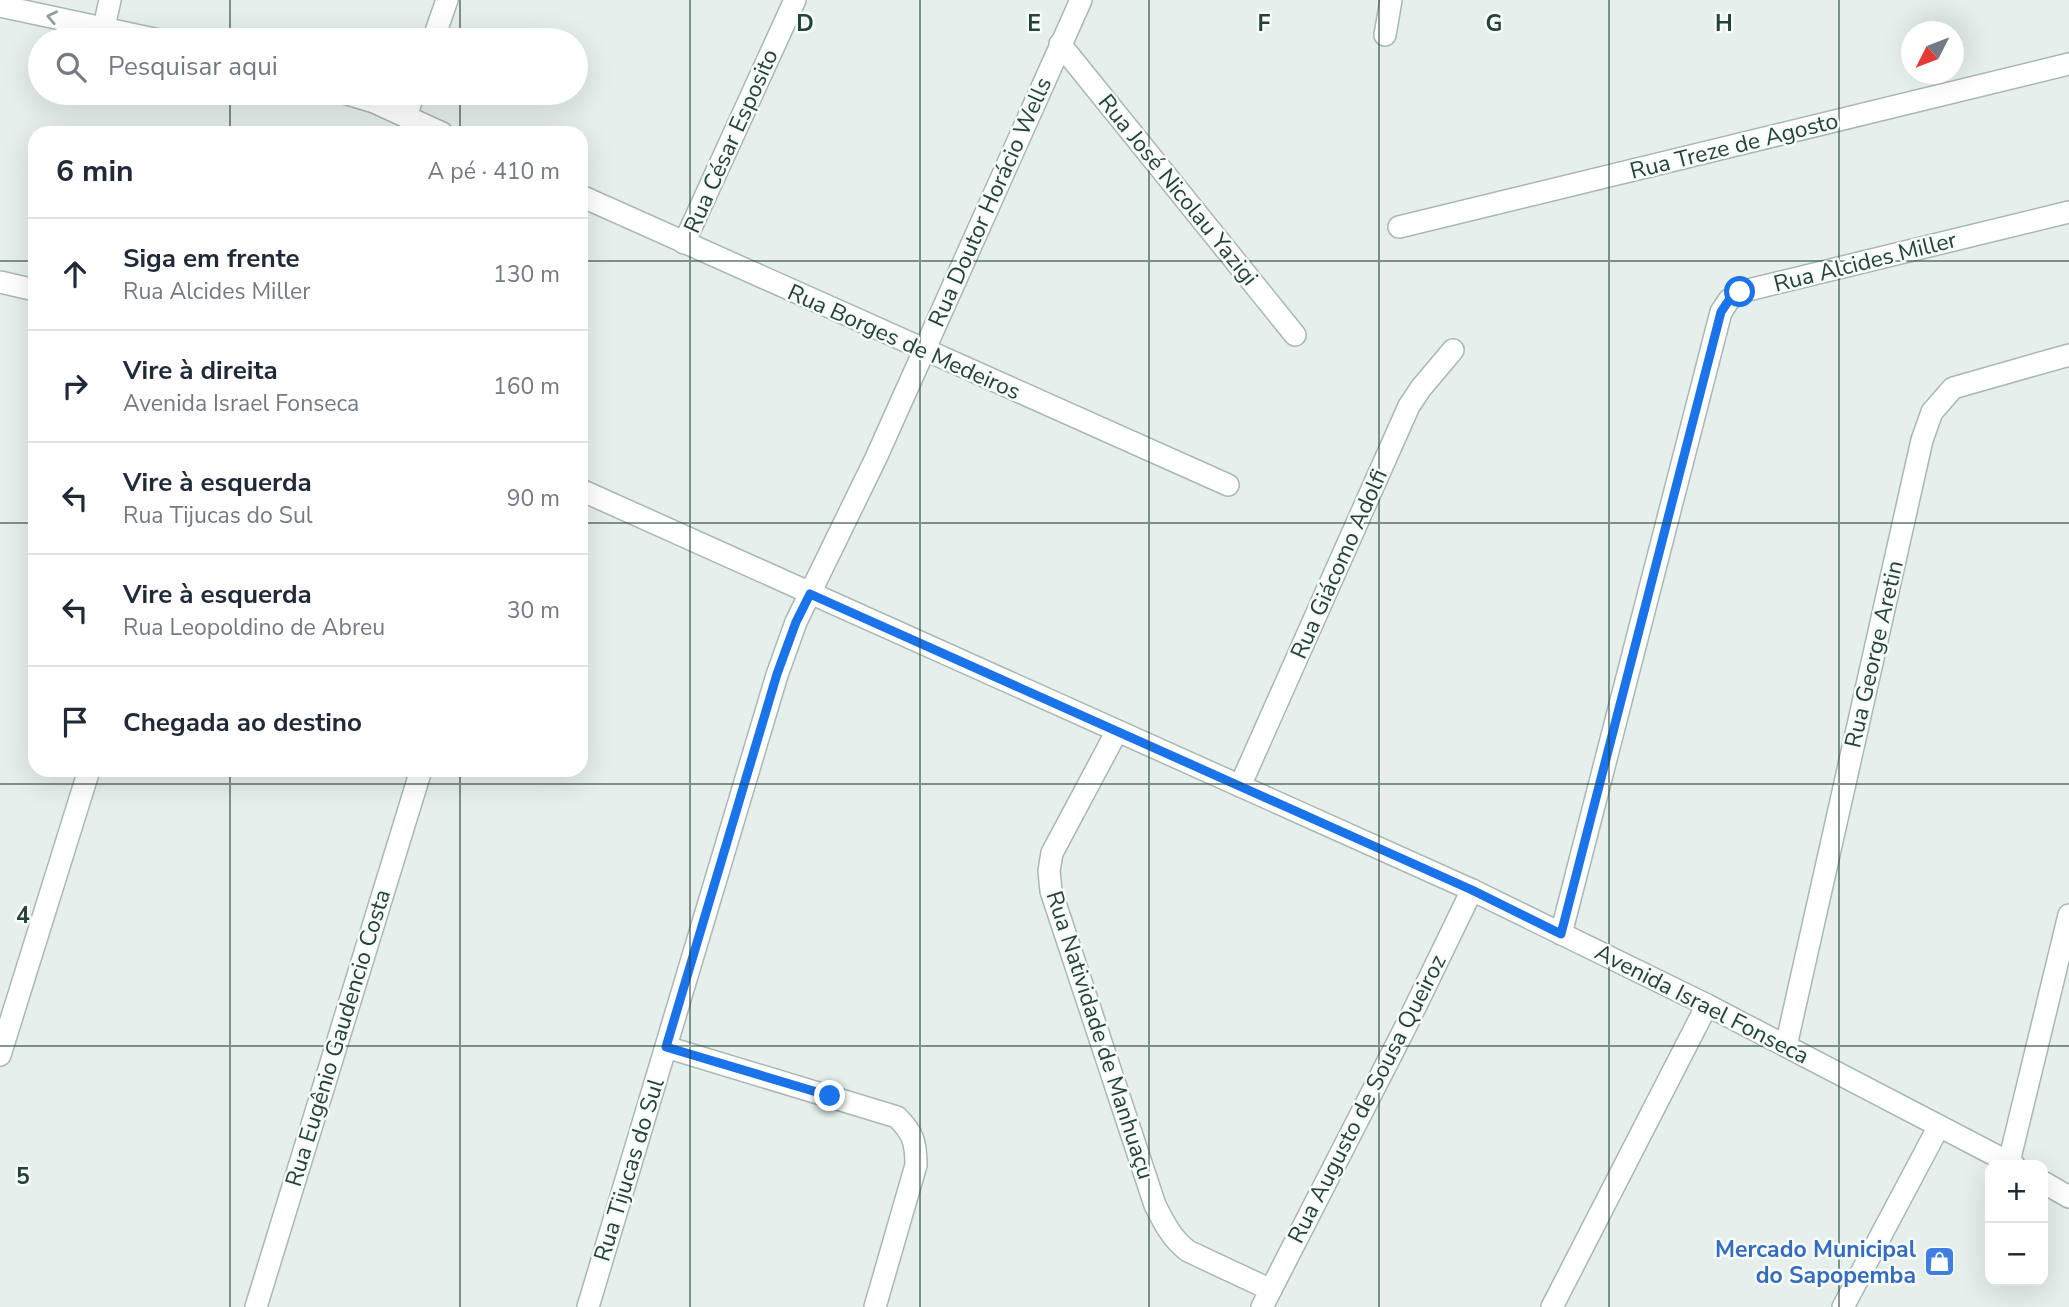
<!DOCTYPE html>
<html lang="pt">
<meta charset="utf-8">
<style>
body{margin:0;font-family:"Nunito Sans",sans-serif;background:#f6f6f7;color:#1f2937}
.controls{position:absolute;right:21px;bottom:21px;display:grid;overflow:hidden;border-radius:14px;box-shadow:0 7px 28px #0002}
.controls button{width:63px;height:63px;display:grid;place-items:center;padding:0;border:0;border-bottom:2px solid #e0e1e3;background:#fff;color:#1f2937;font:35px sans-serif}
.compass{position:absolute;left:1901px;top:21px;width:63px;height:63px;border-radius:50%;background:#fff;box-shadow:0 7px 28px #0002;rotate:228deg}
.stop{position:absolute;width:21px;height:21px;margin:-16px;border:5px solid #1a73e8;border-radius:50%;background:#fff}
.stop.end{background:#1a73e8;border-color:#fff;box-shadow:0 2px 7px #0008}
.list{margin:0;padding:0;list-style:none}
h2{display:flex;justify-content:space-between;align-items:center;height:91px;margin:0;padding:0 28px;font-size:30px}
h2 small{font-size:23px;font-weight:400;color:#747a83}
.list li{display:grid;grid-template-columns:46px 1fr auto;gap:21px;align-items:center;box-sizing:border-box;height:112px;padding:0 28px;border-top:2px solid #e0e1e3}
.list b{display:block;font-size:26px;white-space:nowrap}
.list p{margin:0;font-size:23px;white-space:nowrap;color:#747a83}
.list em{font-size:23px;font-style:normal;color:#747a83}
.icon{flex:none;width:38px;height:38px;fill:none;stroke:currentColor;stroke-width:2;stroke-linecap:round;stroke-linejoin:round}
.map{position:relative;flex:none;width:2069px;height:1307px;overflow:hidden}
.search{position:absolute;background:#fff;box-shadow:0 7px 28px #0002;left:28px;top:28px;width:560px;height:77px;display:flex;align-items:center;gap:18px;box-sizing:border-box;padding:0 24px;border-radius:38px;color:#747a83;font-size:26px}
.panel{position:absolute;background:#fff;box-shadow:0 7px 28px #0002;left:28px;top:126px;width:560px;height:651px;border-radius:21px}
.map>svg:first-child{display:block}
</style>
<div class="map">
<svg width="2069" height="1307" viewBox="0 0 2069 1307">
<rect width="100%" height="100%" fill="#e6efeb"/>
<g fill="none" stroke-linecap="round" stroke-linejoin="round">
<defs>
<path id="minor" d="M0,6L159,40
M104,27L110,0
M1385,35L1391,0
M433,40L447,0
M1060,44L1295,335
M344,93L374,102L442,133
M406,117L414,93
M581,196L1228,485
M1399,227L2069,64
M684,243L795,0
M1117,731L1052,853L1049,871L1051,891L1155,1205C1164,1223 1172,1239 1188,1251L1271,1290
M1240,786L1409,406L1421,388L1453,350
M1561,934L1721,312L1729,300L1740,292L2069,212
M1786,1046L1922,440L1932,412L1953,388L2069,355
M666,1047L897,1117C913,1133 916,1142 916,1165L875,1307
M0,1055L89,770
M2009,1162L2069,915
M256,1307L421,770
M588,1307L777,675L796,622L876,458L1081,0
M1262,1307L1406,1026L1472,890
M1552,1307L1707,1005
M1843,1307L1939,1126"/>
<path id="tertiary" d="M0,282L35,290
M581,490L1472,890L1707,1005L2014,1165
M2043,1182L2069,1197"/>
</defs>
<use href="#minor" stroke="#a8b8b2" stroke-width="24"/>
<use href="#tertiary" stroke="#a8b8b2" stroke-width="24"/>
<use href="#minor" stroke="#fff" stroke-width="21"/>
<use href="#tertiary" stroke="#fff" stroke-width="21"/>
</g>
<defs><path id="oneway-chevron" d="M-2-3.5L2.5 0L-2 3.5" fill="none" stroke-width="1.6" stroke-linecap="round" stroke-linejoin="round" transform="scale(1.75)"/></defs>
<use stroke="#92a09c" href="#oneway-chevron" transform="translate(52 17) rotate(-168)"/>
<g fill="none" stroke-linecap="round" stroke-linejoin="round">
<path stroke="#1a73e8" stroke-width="9" d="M830,1096L666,1047L777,674L796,622L810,594L1472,890L1561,934L1721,312L1729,300L1740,292"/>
</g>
<path fill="none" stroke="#24423a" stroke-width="2" stroke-opacity="0.55" d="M230,0V40M460,0V40M690,0V1307M920,0V1307M1149,0V1307M1379,0V1307M1609,0V1307M1839,0V1307M230,93V133M460,93V133M0,261H35M581,261H2069M0,523H35M581,523H2069M230,770V1307M460,770V1307M0,784H2069M0,1046H2069"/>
<defs>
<symbol id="shop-square" viewBox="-11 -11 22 22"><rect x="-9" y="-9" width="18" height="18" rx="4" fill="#3f7fe0" stroke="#f7fbf9"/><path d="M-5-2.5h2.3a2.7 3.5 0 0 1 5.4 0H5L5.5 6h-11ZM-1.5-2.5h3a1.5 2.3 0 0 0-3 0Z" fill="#fff"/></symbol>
</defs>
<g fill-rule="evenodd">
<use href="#shop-square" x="1922" y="1244" width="35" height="35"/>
</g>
<g text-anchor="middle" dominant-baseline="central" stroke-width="5" stroke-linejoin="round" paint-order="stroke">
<g font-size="23" fill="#24423a" stroke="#f7fbf9">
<text transform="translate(731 141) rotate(-66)">Rua César Esposito</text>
<text transform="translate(1734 146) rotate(-14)">Rua Treze de Agosto</text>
<text transform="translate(1178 190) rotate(51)">Rua José Nicolau Yazigi</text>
<text transform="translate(990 202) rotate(-66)">Rua Doutor Horácio Wells</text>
<text transform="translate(1865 262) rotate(-14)">Rua Alcides Miller</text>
<text transform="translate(904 342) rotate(24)">Rua Borges de Medeiros</text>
<text transform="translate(1339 564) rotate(-66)">Rua Giácomo Adolfi</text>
<text transform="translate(1874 654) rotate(-77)">Rua George Aretin</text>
<text transform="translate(1702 1004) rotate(27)">Avenida Israel Fonseca</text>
<text transform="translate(1100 1035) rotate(72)">Rua Natividade de Manhuaçu</text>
<text transform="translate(338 1038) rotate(-73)">Rua Eugênio Gaudencio Costa</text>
<text transform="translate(1367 1099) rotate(-63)">Rua Augusto de Sousa Queiroz</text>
<text transform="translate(629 1170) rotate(-73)">Rua Tijucas do Sul</text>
</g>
<g font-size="23" font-weight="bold" fill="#366cbe" stroke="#f7fbf9" text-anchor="end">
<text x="1916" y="1249">Mercado Municipal<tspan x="1916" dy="26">do Sapopemba</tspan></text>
</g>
</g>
<g font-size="23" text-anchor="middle" font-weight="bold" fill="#24423a" stroke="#f7fbf9" stroke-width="5" stroke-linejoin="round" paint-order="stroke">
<text x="805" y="31">D</text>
<text x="1034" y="31">E</text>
<text x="1264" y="31">F</text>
<text x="1494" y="31">G</text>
<text x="1724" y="31">H</text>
<text x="23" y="923">4</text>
<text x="23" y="1184">5</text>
</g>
</svg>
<div class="controls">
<button>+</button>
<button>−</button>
</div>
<svg class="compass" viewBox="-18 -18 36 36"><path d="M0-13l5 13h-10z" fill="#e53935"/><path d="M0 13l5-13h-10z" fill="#747a83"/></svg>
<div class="stop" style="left:1740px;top:292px"></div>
<div class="stop end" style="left:830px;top:1096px"></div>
<div class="search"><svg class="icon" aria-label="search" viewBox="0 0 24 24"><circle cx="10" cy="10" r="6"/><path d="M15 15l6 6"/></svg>Pesquisar aqui</div>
<section class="panel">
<h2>6 min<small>A pé · 410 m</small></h2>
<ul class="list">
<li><svg class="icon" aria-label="ahead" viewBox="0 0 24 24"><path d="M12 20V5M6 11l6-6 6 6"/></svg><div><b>Siga em frente</b><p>Rua Alcides Miller</p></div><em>130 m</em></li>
<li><svg class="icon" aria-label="right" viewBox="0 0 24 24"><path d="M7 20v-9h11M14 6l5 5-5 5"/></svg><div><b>Vire à direita</b><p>Avenida Israel Fonseca</p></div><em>160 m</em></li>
<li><svg class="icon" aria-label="left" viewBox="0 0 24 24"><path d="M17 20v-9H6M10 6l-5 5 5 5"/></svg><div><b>Vire à esquerda</b><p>Rua Tijucas do Sul</p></div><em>90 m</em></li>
<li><svg class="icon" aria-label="left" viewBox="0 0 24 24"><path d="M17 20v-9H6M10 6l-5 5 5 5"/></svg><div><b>Vire à esquerda</b><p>Rua Leopoldino de Abreu</p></div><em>30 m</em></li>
<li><svg class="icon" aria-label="arrive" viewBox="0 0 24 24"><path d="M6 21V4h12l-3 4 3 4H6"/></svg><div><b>Chegada ao destino</b></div></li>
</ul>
</section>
</div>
